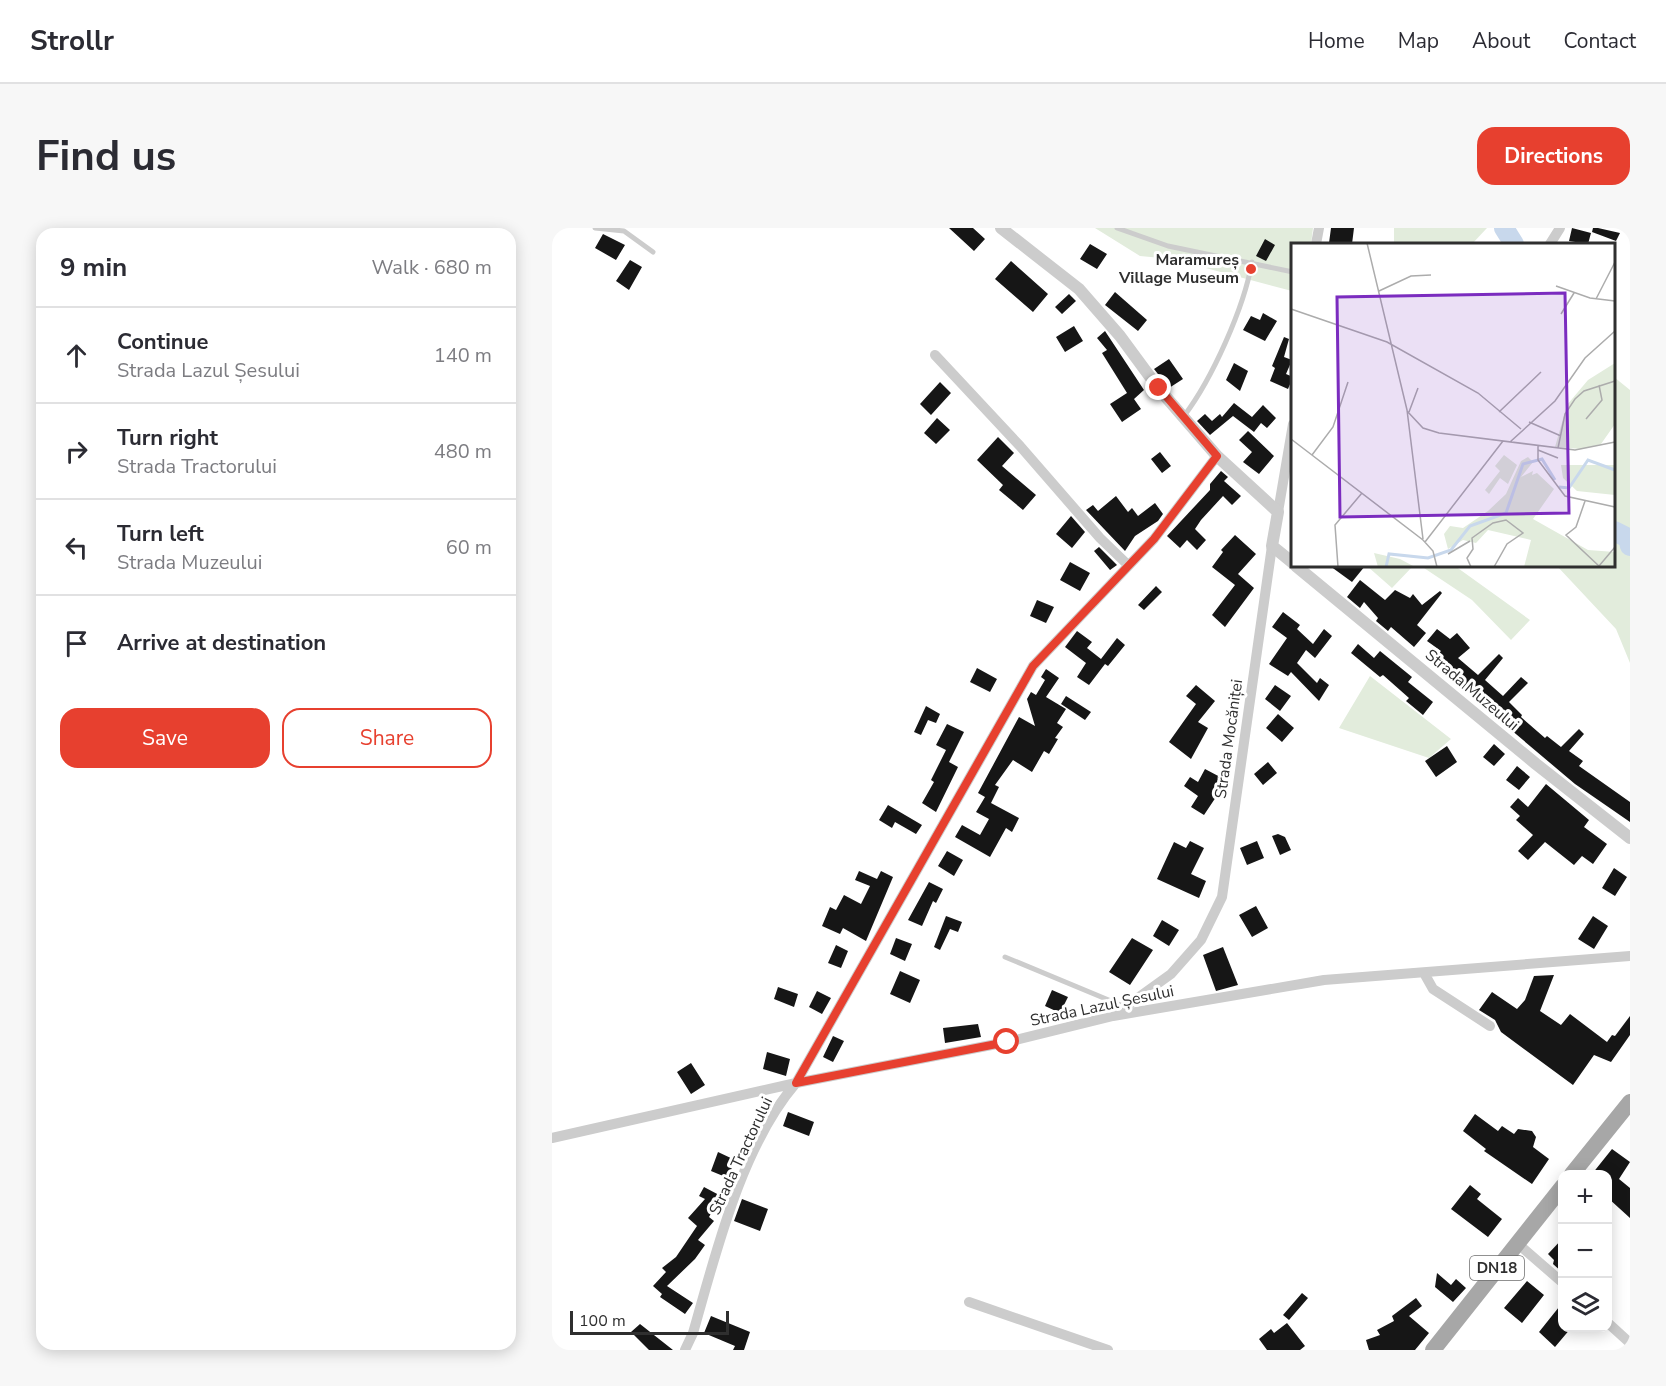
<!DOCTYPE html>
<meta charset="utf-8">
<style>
body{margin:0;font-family:"Nunito Sans",sans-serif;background:#f7f7f7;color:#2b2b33}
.controls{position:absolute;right:18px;bottom:18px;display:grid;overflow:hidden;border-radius:12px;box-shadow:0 3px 15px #0003}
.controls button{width:54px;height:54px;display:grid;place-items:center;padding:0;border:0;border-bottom:2px solid #e1e1e2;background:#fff;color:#2b2b33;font:30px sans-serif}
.scale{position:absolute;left:18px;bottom:15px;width:159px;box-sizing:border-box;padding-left:6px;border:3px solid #2f2f2f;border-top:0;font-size:16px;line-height:21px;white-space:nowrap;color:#2f2f2f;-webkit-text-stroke:4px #fff;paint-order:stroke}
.stop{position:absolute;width:18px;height:18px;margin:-14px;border:4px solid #e7402f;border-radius:50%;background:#fff}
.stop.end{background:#e7402f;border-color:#fff;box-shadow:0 2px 6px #0008}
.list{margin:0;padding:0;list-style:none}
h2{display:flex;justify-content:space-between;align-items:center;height:78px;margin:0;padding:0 24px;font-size:26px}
h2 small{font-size:20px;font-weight:400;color:#7c7c81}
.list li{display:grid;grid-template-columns:39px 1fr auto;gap:18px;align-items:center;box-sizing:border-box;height:96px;padding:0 24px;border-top:2px solid #e1e1e2}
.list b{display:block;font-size:22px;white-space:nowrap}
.list p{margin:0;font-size:20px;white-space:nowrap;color:#7c7c81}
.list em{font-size:20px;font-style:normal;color:#7c7c81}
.actions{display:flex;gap:12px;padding:18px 24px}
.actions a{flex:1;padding:14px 0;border:2px solid #e7402f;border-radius:18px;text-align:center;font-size:21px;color:#e7402f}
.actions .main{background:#e7402f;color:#fff}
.icon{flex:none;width:33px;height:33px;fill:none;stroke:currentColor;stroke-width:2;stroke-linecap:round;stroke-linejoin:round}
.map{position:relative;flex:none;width:1078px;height:1122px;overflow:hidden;border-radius:18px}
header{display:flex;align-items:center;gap:36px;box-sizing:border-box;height:84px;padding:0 30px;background:#fff;border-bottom:2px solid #e1e1e2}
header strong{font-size:28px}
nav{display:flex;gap:33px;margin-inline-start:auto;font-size:21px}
.intro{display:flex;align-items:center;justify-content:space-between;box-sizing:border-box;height:144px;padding:0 36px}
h1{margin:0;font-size:42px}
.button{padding:15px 27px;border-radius:18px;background:#e7402f;color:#fff;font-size:21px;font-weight:700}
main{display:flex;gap:36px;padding:0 36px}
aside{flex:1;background:#fff;border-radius:18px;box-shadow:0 3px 15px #0003}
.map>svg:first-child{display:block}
</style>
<header>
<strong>Strollr</strong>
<nav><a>Home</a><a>Map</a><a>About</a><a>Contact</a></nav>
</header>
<div class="intro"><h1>Find us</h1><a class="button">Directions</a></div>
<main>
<aside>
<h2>9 min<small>Walk · 680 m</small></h2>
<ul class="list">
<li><svg class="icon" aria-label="ahead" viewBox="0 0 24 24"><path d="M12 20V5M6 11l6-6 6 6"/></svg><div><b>Continue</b><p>Strada Lazul Șesului</p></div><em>140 m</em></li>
<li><svg class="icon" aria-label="right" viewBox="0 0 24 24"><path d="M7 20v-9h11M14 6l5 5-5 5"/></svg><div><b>Turn right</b><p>Strada Tractorului</p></div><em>480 m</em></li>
<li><svg class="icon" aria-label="left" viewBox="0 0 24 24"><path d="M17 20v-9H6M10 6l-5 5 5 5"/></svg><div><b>Turn left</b><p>Strada Muzeului</p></div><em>60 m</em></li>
<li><svg class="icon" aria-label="arrive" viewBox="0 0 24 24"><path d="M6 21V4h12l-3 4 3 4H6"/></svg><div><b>Arrive at destination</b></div></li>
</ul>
<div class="actions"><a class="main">Save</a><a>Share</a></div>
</aside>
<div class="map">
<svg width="1078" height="1122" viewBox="0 0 1078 1122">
<rect width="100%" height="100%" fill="#fff"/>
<path fill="#e2ecdc" d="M543,0H761L759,16H741L740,63L620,31L588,28Z
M842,0H935L920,16H842Z
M1062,149L1078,162V435L1064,401L1005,338H1062Z
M815,338H861L840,360Z
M869,338H903L978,392L959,412L920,372Z
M818,448L899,511L877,530L787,500Z"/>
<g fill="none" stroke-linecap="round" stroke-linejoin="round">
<path stroke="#c8d8ec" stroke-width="20" d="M952,0L962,16
M1062,303L1076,310L1078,318"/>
</g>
<path fill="#161616" d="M397,0H421L433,11L422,23Z
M779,0H802L800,16L777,15Z
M1020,0L1039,5L1036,16L1017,13Z
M1041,0H1046L1068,5L1064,13L1040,4Z
M51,6L73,17L64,32L43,20Z
M713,11L723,17L714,33L704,28Z
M538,16L555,26L545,41L528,31Z
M78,32L90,39L77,62L64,53Z
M459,33L496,66L481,84L443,51Z
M563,64L595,92L586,103L553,77Z
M517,66L524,73L510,86L503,79Z
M711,85L725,93L713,113L691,102L699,88L708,92Z
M522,98L531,113L513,124L504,109Z
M553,103L592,162L582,171L589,181L570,194L558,176L575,165L550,125L555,122L545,110Z
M732,109L737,111L732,129L740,132L734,146L741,149L736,161L718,153L723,140L720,138Z
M617,131L631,151L617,160L602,141Z
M682,135L696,143L688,163L674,152Z
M388,154L399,165L379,187L368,176Z
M682,175L700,189L711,177L724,190L715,200L709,195L702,204L681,188L658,207L645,193L653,186L660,193L668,186L670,189Z
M385,190L398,202L384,216L372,205Z
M696,203L722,228L707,246L691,234L700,224L687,212Z
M446,209L462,225L450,238L484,267L471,282L447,262L451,257L425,232Z
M608,224L619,238L610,245L599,231Z
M669,243L676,249L672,253L689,268L680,277L671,268L649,292L643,301L654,312L645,322L635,312L628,320L615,308L658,262V256Z
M564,268L576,284L580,280L586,288L603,275L611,286L606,293L583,308L573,323L534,282L541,277L546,283Z
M519,288L533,304L520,320L504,306Z
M683,307L704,326L686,346L702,360L673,399L660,387L683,357L660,339L671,324L669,322Z
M547,319L565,337L558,342L542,323Z
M518,334L538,345L528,363L508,352Z
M778,338H813L800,354Z
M808,352L833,372L843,362L858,370L861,366L870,377L888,363L890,365L865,397L874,405L862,419L839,399L836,403L824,393L826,390L812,374L808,380L795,369Z
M604,358L610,364L592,382L586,377Z
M485,372L502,379L494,395L478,388Z
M731,384L748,397L745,401L761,416L772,401L780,408L763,430L754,422L745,435L765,455L768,450L777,457L767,473L739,444L736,448L717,436L735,410L720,399Z
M885,401L898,411L905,405L918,420L906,430L926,447L947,426L951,430L933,452L951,468L969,449L976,455L957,474L970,487L969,489L993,510L995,508L1009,519L1027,501L1032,506L1017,523L1031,533L1027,538L1078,574V594L1023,556L907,458L909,456L882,430L889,423L875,413Z
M525,403L540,414L535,420L549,431L565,410L573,417L556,438L553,436L537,457L525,449L534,435L513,419Z
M806,416L822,430L828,423L860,449L856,454L881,474L871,487L854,473L857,470L831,447L828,449L799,425Z
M425,440L445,451L438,464L418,454Z
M494,441L507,450L494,469L514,481L505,495L511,499L503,510L506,511L497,526L492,523L480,544L461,532L443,557L447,559L439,575L467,590L460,604L454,600L438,629L403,609L410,597L428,607L437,591L424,584L433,569L426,565L467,489L483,498L475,471L479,464L484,467L493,452L489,449Z
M644,457L663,473L646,494L656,500L639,531L617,514L644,476L634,468Z
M723,457L739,468L728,483L713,471Z
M514,468L539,484L533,492L509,476Z
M374,478L388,486L384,495L376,492L369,507L362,504Z
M726,486L742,500L730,514L714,500Z
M395,496L412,504L397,534L406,539L384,584L370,575L382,554L379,552L394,522L384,517Z
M942,516L953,526L942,538L931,529Z
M895,518L905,534L884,549L873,533Z
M716,534L725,545L711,557L702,546Z
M965,538L978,549L967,562L954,552Z
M653,541L670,550L660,567L664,569L652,587L639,579L646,568L632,558L638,549L646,554Z
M994,556L1037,592L1032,599L1055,616L1041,636L1030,628L1022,637L993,614L976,632L966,623L981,607L964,592L968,588L958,579L966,570L976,579Z
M336,577L370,597L364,606L343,594L340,600L327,592Z
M726,606L733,609L739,622L728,627L720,608Z
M638,613L652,620L639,646L654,653L647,670L605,651L622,614L634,620Z
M705,613L712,630L695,637L688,620Z
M395,623L411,632L402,648L386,638Z
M1062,640L1075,649L1063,668L1050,660Z
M307,643L325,651L329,643L341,649L314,713L291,700L288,706L270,698L278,679L284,682L292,667L309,676L318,658L303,652Z
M377,654L391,661L384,675L381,673L370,698L356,692Z
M704,678L716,700L700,709L687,687Z
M394,688L410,694L406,704L398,701L388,722L382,719Z
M1041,688L1056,698L1042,721L1026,711Z
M610,692L627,702L617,718L601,708Z
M344,710L360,716L353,733L338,726Z
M580,710L601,722L578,757L557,744Z
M284,717L296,723L289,740L276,735Z
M671,719L686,757L664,763L651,727Z
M348,743L368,752L358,775L338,766Z
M1002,747L988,783L1009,797L1018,786L1055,814L1060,807L1063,808L1078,788V807L1059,834L1042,827L1021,857L949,804L943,792L927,782L940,764L965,781L973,772L982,748Z
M226,759L246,766L242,779L222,771Z
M500,762L516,769L508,785L493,778Z
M265,763L279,770L270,786L257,779Z
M426,796L429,809L393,815L391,800Z
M281,808L292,813L281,834L271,829Z
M215,824L238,831L234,848L211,841Z
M139,835L153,857L139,866L125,844Z
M236,884L262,894L257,908L231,898Z
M923,886L946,903L950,898L962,906L966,901L980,903L984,909L981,919L997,931L980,956L932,923L934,921L911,903Z
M1060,921L1078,934L1067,951L1078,960V990L1056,970V946H1040Z
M166,924L183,932L176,950L159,943Z
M918,957L929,966L925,971L950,991L936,1009L899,981Z
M152,959L169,968L157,989L162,993L146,1012L153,1017L143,1031L115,1058L141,1075L133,1086L108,1069L110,1066L101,1058L114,1044L110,1040L124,1029L145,998L136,990L153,971L147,968Z
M190,971L216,981L208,1003L182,993Z
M1011,1010V1045L1001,1036L1002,1032L996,1026Z
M885,1045L899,1057L904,1051L914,1060L901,1074L883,1059Z
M975,1053L992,1067L970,1095L952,1080Z
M750,1065L756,1070L737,1092L731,1087Z
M864,1070L870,1078L857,1088L877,1105L863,1122H817L814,1112L828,1107L825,1102L842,1093L840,1088Z
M1011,1074V1100H1019L1003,1119L987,1104Z
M159,1088L198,1104L192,1122H181L183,1118L152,1105Z
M735,1095L753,1118L748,1122H715L707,1111L719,1101L722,1105Z
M88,1096L121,1122H97L79,1104Z"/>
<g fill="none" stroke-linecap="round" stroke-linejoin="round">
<path stroke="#ccc" stroke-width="5" d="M43,0L72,3L101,24
M565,0L616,18L741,44
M632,188C660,151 692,80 700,34
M453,729L571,778"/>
<path stroke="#ccc" stroke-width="10" d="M764,16L767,0
M998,16L1008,0
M383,127L468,218L548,310L576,337
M726,284L741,196
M872,745L881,761L938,798
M562,787L619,746L649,712L670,669L720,318
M0,910L244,855L455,814L561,788L772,752L1078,728
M965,1015L1011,1055
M417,1074L556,1122
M1056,1095L1078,1115
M133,1122L141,1105C164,1025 189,919 244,855L481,438L602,311L665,228"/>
<path stroke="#ccc" stroke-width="12" d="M449,0L527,61L568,108L607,161L665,228L726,284L720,318L741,335
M744,338L984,536L1078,610"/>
<path stroke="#a7a7a7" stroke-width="16" d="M1020,946L1078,874
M881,1122L1011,958"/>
</g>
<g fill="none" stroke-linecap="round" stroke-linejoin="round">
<path stroke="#e7402f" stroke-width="8" d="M455,814L244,855L481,438L602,311L665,228L607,160"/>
</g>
<circle fill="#e7402f" stroke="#fff" stroke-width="2" cx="699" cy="41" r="6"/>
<g text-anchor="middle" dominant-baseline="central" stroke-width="6" stroke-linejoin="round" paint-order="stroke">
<rect fill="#fff" stroke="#6d6d6d" stroke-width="1.5" x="918" y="1028" width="54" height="24" rx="4.5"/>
<g font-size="15" font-weight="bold" fill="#2f2f2f">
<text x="945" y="1040">DN18</text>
</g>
<g font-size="16" font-weight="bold" fill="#2f2f2f" stroke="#fff" text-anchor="end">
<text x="687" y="32">Maramureș<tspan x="687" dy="18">Village Museum</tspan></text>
</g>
<g font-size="16" fill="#2f2f2f" stroke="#fff">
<text transform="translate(920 462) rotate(40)">Strada Muzeului</text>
<text transform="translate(677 511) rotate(-82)">Strada Mocăniței</text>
<text transform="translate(550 778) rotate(-12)">Strada Lazul Șesului</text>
<text transform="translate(189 928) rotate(-65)">Strada Tractorului</text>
</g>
</g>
<g transform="translate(739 15)">
<rect width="324" height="324" fill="#fff"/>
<path d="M324,120V181L310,201L290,206L264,204L276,162L297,137ZM213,212L226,222L217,241L209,235L198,251L194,247L209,228L204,223ZM237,214L242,219L230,234L242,228L241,232L246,230L263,246L242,276L297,307L324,309V324H233L240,297L197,287L185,300L172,297L157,306L153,291L159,283L172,285L197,268L215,251L230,218ZM270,222H324V252L286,248L272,235ZM83,310L109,316L124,324H87Z" fill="#e2ecdc"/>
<path fill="none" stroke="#c8d8ec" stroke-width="3" d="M268,244L278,245L297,217L324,227M95,324L98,311L137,315L160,307L179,283L215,270L232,221L251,216L264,237"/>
<path fill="none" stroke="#acacac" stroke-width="1.5" d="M76,0L116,167L132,296M265,43L299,55L324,58M88,48L120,33L140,32M305,56L324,19M0,66L96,99L187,150L230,186M270,71L283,50M116,168L132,185L148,190L284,207L324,199M118,169L127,145M208,169L250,129M295,176L311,157L308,142M238,179L270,193M0,196L132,297L142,308L146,324M219,199L264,158L294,115L324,88M247,203V217L274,253L324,264M267,205L274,171L284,156L293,148L324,138M247,207L267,215M21,212L42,184L57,139M294,258L285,284L275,292L309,324M134,299L212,198M157,311L179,298M308,323L324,304M47,324L44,282L71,250M180,324L176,315L182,306L181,295L202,280L215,277L232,290L216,301L203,324"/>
<path fill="#7b2cbf" fill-opacity="0.15" stroke="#7b2cbf" stroke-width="3" d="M274,50L278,270L49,274L46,54Z"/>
<rect width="324" height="324" fill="none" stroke="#2f2f2f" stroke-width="3"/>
</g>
</svg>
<div class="controls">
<button>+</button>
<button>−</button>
<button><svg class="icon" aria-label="layers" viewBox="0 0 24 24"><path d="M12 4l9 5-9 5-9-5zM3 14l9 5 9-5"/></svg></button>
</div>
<div class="scale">100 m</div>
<div class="stop" style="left:455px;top:814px"></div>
<div class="stop end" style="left:607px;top:160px"></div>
</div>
</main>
